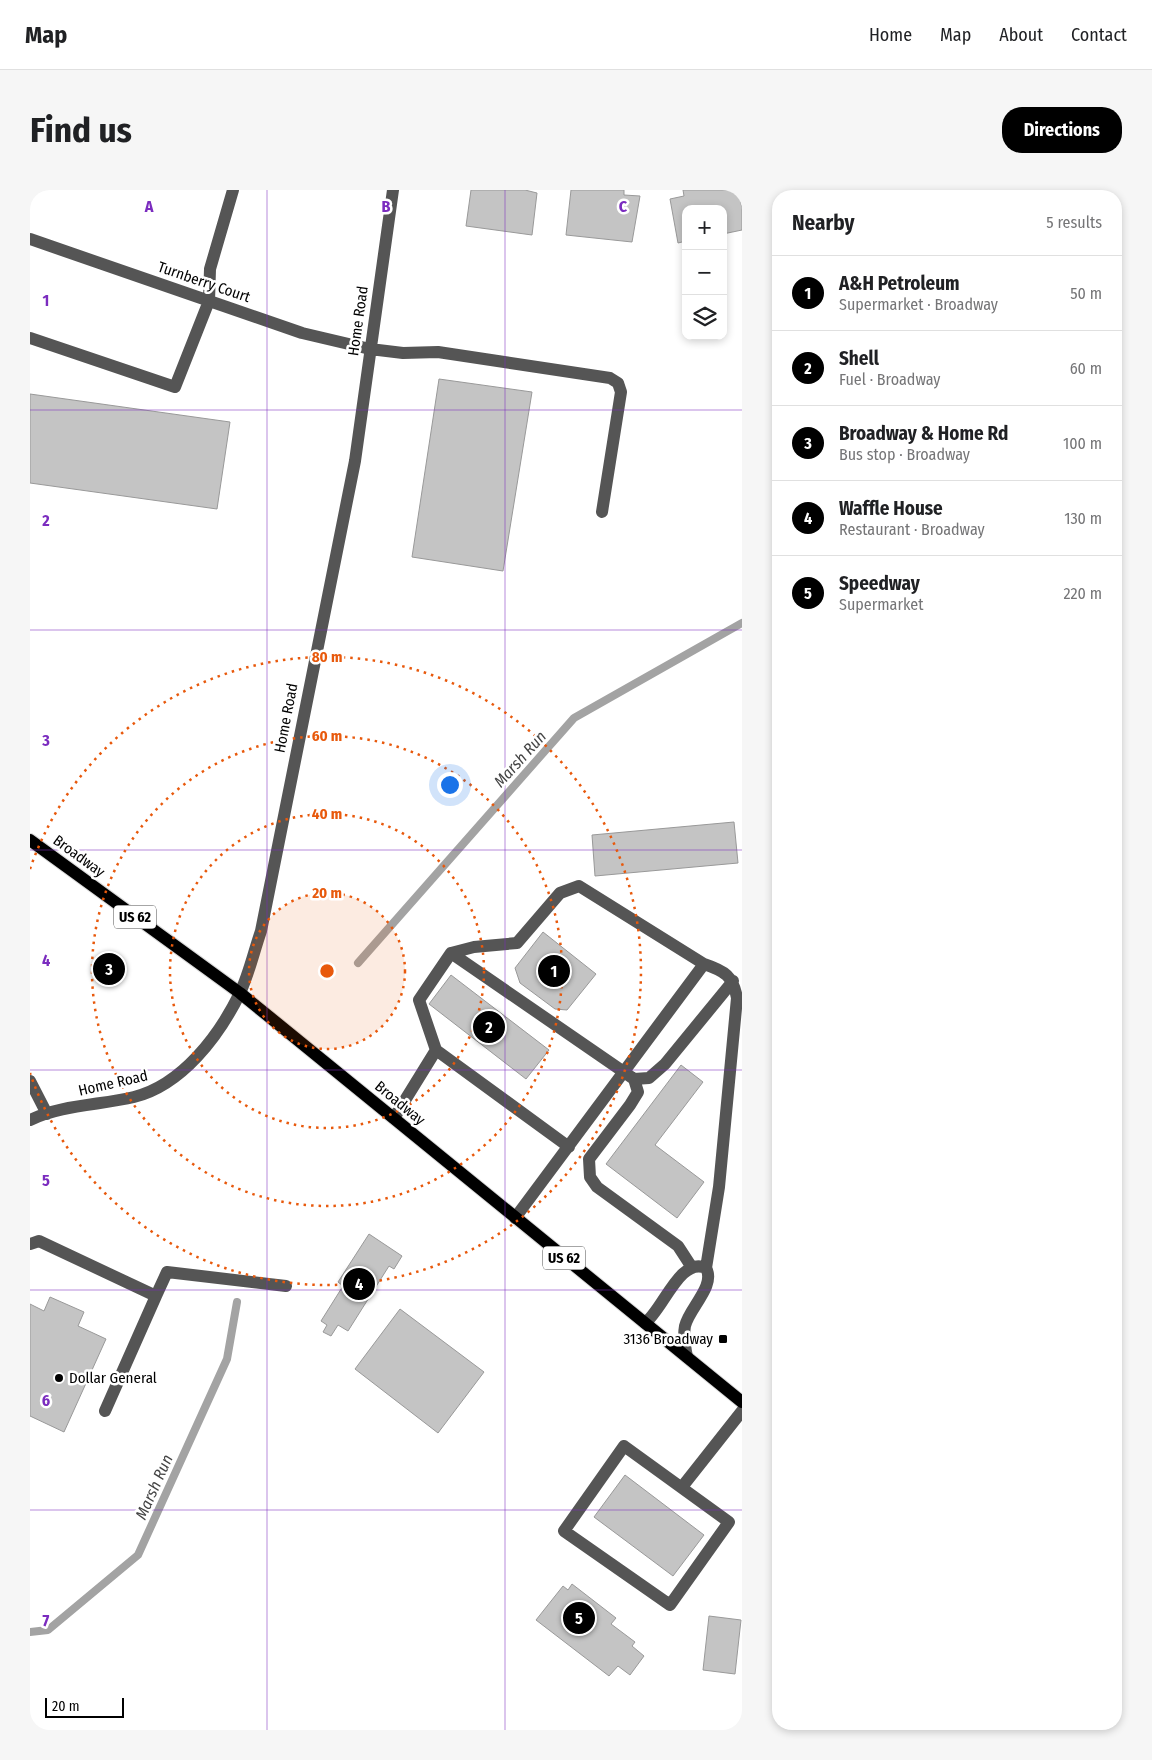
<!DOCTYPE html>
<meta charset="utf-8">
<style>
body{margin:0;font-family:"Fira Sans Condensed",sans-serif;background:#f6f6f6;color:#202124}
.controls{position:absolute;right:15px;top:15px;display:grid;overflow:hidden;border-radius:10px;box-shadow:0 2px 8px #0003}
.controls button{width:45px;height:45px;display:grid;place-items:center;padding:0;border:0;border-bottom:1px solid #e0e0e0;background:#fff;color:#202124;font:25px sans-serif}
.scale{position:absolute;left:15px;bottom:12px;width:79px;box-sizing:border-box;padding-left:5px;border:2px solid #000;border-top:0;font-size:14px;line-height:18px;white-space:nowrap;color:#000;-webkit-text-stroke:4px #fff;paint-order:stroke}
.you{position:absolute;left:419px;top:594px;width:18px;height:18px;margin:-12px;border:4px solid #fff;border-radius:50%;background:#1a73e8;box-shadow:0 0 0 8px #1a73e833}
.badge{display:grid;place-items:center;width:32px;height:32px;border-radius:50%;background:#000;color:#fff;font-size:16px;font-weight:700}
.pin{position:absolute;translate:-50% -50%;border:2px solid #fff;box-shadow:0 1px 5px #0006}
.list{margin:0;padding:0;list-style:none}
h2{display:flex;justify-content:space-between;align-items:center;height:65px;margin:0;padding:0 20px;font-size:21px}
h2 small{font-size:16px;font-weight:400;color:#757577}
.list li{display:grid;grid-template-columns:32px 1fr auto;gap:15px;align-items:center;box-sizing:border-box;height:75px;padding:0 20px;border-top:1px solid #e0e0e0}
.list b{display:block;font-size:19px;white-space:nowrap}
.list p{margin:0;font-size:16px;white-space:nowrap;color:#757577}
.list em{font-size:16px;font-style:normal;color:#757577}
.icon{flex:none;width:28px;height:28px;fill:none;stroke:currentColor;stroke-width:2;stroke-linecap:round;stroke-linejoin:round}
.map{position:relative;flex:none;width:712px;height:1540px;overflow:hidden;border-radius:20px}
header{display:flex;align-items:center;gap:30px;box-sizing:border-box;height:70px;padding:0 25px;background:#fff;border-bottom:1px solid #e0e0e0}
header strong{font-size:24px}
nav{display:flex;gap:28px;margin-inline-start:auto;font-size:18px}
.intro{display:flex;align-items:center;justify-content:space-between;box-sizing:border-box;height:120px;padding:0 30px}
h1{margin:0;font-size:35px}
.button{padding:12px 22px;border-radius:20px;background:#000;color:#fff;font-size:18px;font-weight:700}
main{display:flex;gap:30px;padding:0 30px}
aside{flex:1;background:#fff;border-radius:20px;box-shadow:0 2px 8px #0003}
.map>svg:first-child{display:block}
</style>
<header>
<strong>Map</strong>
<nav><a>Home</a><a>Map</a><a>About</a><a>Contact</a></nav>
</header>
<div class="intro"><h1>Find us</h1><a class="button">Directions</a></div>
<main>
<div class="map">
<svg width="712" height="1540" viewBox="0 0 712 1540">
<rect width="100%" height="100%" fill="#fff"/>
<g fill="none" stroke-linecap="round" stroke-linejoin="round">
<path stroke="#a3a3a3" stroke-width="8" d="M328,773L544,528L712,433
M0,1442L18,1440L108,1365L197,1169L207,1112"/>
</g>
<path fill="#c4c4c4" stroke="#999" d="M441,0H495L507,3L502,45L436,36Z
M541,0H594V5L610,6L602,52L536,45Z
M653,0H708L712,18V40L693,44V19H656V51L648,53L640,9L654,6Z
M409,189L502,202L473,381L382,367Z
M0,204L200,232L187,319L0,293Z
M704,632L708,673L565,686L562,645Z
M513,742L566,784L537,820L525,819L490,793L485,778Z
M421,785L519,860L496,889L399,814Z
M651,875L673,892L625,955L674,992L647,1028L576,974Z
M339,1044L372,1066L364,1079L359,1076L318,1141L308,1135L301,1146L293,1142L297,1135L291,1131L313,1096L308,1092Z
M20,1107L54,1122L48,1136L76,1149L34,1242L0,1226V1114L14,1121Z
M370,1119L454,1182L408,1243L325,1179Z
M595,1285L674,1345L643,1386L564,1327Z
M542,1394L586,1428L581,1434L605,1452L602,1456L614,1466L600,1485L588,1476L579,1486L506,1430L533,1396L538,1400Z
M679,1426L711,1430L705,1484L673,1480Z"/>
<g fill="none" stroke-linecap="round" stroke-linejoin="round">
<defs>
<path id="major" d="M0,650L210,803L712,1212"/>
</defs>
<use href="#major" stroke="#dbdbdb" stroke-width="14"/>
<path stroke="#555" stroke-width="12" d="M0,49L272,143L340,159L373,163L408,162L580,188L588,193L591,202L572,322
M0,148L145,197L179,111L180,79L203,0
M421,763L604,889L608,902L600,915L559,969L560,987L567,997L648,1056L661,1076
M674,774C695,781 703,786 707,808L689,997L676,1078
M406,860L539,957
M604,889L619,888L635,874L703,791
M0,891L17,924
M364,928L406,860L389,810L421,763L444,757L487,753L530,703L549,696L674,774L485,1028
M0,930C31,915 71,915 104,907C152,895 189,846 210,803C219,784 224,761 231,741L325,271L363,0
M0,1054L9,1051L126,1106L137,1082L256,1096
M615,1133C633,1120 650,1066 676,1078C686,1096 659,1118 655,1136C653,1147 655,1157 657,1167
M75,1221L126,1106
M594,1256L699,1332L640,1415L534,1341Z
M652,1297L712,1221"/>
<use href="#major" stroke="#000" stroke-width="12"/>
</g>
<path fill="none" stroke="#7b2cbf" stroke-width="1" stroke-opacity="0.55" d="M237,0V1540M475,0V1540M0,220H712M0,440H712M0,660H712M0,880H712M0,1100H712M0,1320H712"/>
<circle cx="297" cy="781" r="78" fill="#e8590c" fill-opacity=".12"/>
<g fill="none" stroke="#e8590c" stroke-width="2.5" stroke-dasharray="2.5 5">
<circle cx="297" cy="781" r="78"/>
<circle cx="297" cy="781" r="157"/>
<circle cx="297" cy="781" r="235"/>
<path d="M0 679A314 314 0 1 1 0 883"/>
</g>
<g fill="#000" stroke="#fff" stroke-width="2">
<rect x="688" y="1144" width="10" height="10" rx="2.5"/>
<circle cx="29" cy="1188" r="5"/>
</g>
<g text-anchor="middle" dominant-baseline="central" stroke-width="5" stroke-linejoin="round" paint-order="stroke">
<g fill="#fff" stroke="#4c4c4c" stroke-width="1">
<rect x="84" y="715.5" width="42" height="23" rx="4"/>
<rect x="513" y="1056.5" width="42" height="23" rx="4"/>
</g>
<g font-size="14" font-weight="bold" fill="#000">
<text x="105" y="727">US 62</text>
<text x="534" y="1068">US 62</text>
</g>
<g font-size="15" fill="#000" stroke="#fff">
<text transform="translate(174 92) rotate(19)">Turnberry Court</text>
<text transform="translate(328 131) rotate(-82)">Home Road</text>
<text transform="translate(256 528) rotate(-79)">Home Road</text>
<text transform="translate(49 666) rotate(36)">Broadway</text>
<text transform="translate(83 893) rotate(-13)">Home Road</text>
<text transform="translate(370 913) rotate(39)">Broadway</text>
</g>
<g font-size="15" fill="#000" stroke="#fff" text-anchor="end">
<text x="683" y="1149">3136 Broadway</text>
<text x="39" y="1188" text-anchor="start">Dollar General</text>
</g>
<g font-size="16" font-style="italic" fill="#444" stroke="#fff">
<text transform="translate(490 569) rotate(-48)">Marsh Run</text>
<text transform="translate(124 1297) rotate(-66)">Marsh Run</text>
</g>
</g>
<g font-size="16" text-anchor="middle" font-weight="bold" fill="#7b2cbf" stroke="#fff" stroke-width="5" stroke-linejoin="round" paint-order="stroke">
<text x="119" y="22">A</text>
<text x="356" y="22">B</text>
<text x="593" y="22">C</text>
<text x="16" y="116">1</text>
<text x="16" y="336">2</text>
<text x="16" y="556">3</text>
<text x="16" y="776">4</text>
<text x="16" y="996">5</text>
<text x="16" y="1216">6</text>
<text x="16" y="1436">7</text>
</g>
<circle cx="297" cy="781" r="8" fill="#e8590c" stroke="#fff" stroke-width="2.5"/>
<g font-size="15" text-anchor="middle" font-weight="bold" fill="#e8590c" stroke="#fff" stroke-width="5" stroke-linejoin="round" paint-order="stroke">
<text x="297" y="472">80 m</text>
<text x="297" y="551">60 m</text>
<text x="297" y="629">40 m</text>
<text x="297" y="708">20 m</text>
</g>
</svg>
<div class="controls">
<button>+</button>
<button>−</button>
<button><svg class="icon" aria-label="layers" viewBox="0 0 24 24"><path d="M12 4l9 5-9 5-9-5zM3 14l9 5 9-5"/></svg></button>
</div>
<div class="scale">20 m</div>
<div class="you"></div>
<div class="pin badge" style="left:524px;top:781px">1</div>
<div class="pin badge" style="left:459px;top:837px">2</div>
<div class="pin badge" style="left:79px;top:779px">3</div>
<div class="pin badge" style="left:329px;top:1094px">4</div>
<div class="pin badge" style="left:549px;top:1428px">5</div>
</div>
<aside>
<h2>Nearby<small>5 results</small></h2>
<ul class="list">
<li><span class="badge">1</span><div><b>A&amp;H Petroleum</b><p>Supermarket · Broadway</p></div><em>50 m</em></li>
<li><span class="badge">2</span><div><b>Shell</b><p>Fuel · Broadway</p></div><em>60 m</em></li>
<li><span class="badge">3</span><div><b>Broadway &amp; Home Rd</b><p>Bus stop · Broadway</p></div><em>100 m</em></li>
<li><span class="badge">4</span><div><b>Waffle House</b><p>Restaurant · Broadway</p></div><em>130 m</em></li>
<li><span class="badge">5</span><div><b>Speedway</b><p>Supermarket</p></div><em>220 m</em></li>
</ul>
</aside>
</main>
